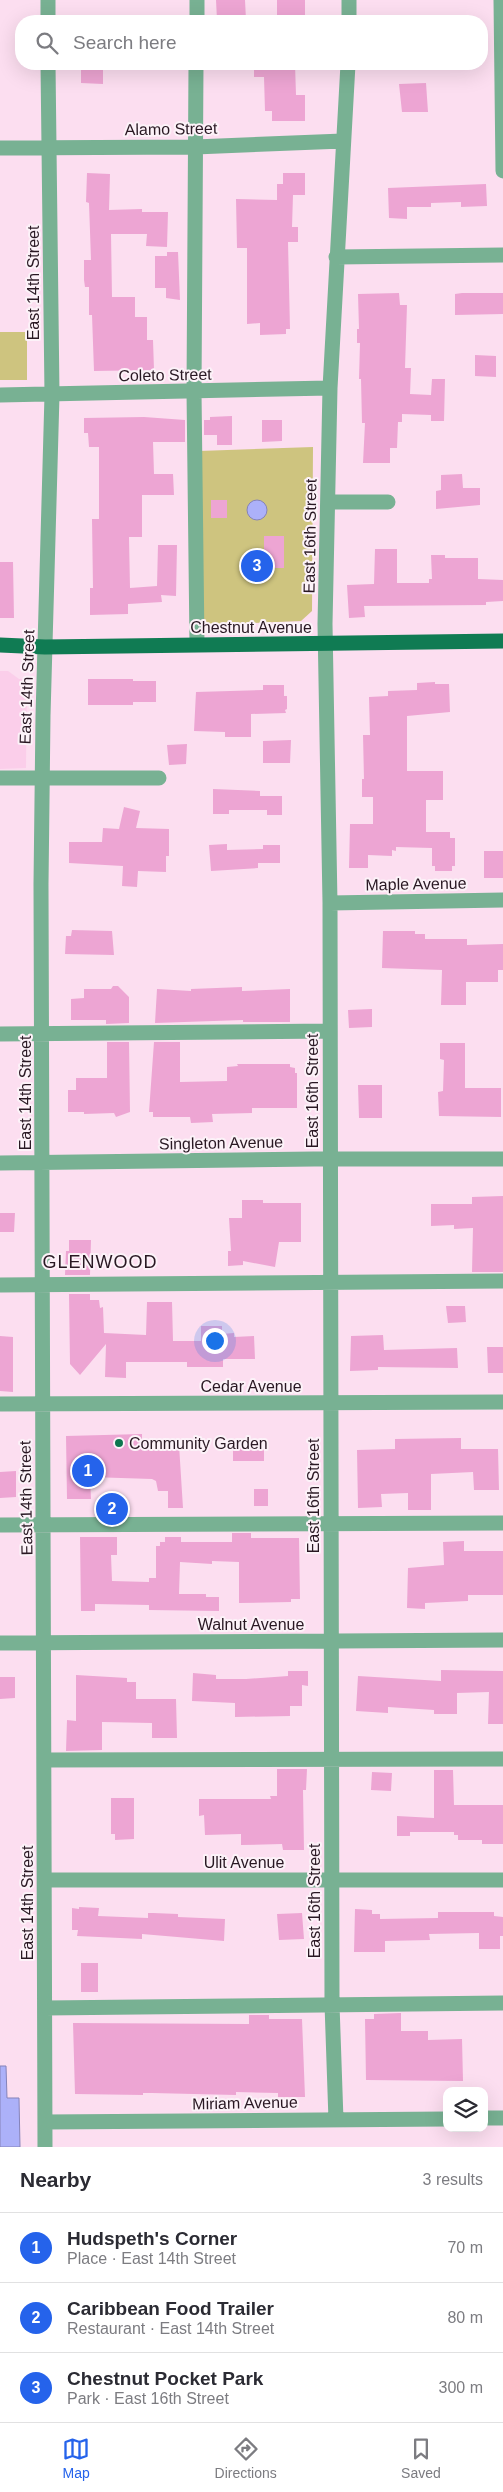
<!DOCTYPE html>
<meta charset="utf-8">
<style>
body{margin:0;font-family:Arial,sans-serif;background:#f2f2f3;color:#2b2b33}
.controls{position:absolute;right:15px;bottom:15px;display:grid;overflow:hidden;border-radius:10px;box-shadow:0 5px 20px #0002}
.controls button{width:45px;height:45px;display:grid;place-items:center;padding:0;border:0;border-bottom:1px solid #e1e1e2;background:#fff;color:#2b2b33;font:25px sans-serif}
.you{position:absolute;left:214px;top:1340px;width:18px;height:18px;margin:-12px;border:4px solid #fff;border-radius:50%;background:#1a73e8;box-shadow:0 0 0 8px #1a73e833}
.badge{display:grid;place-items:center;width:32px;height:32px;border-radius:50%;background:#2563eb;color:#fff;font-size:16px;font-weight:700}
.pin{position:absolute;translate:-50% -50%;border:2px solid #fff;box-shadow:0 1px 5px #0006}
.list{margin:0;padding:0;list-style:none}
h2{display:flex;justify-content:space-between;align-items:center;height:65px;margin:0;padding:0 20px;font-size:21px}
h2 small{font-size:16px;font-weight:400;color:#7c7c81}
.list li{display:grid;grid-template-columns:32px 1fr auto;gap:15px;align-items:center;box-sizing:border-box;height:70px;padding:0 20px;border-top:1px solid #e1e1e2}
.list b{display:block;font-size:19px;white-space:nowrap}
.list p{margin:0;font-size:16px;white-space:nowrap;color:#7c7c81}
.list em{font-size:16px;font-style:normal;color:#7c7c81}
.icon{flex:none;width:28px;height:28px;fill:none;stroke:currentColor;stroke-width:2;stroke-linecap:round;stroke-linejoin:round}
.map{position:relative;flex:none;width:503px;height:2147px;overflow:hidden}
.search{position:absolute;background:#fff;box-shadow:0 5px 20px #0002;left:15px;right:15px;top:15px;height:55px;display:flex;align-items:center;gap:12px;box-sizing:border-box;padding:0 18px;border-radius:20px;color:#7c7c81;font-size:19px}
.sheet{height:275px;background:#fff}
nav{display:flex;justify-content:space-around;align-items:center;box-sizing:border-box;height:70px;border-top:1px solid #e1e1e2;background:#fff;font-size:14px;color:#7c7c81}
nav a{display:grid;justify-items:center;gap:2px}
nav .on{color:#2563eb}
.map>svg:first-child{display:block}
</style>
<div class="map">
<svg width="503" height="2147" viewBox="0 0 503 2147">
<rect width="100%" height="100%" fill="#fcdef0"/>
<path fill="#fbceea" d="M0,671H8L19,679H27L26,768L0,769Z"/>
<path fill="#cec47f" d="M0,332H27V380H0Z
M313,447L312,611L301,621L201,625L199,451Z"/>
<path fill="#acb1f9" stroke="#8583b9" d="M247 510a10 10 0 1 1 20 0a10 10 0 1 1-20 0Z
M0,2066H6L7,2098H19L20,2147H0Z"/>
<path fill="#eda5d3" d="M216,0H245L246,20H217Z
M277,0H305V21H277Z
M81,64H103V84L81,83Z
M254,64H295L296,95H305V121H272V111H265L264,77H254Z
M426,83L428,112H402L399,84Z
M87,173L110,174L109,210L142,209V212H168L167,247L146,246L147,234H111L112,297H135V317H147V340H153L154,370L94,371L92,315H89V287H85L84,280V260H91L89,203L86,202Z
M283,173H305V195H293L292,227H298V242H288L290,329H286V334L260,335V323L247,324V248H237L236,199L277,200V184H283Z
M486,184L487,206L461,207V202L431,203V207H407V219L389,218L388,188Z
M167,252H178L180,300L166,298V288H155V256H167Z
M399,293L400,305H407L405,368H411L410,394L431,395L432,379H445L444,421H431V415L402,414V422H398L397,448H390V463H363L365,423H362L361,379H359L360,343H357V329H359L358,294Z
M462,293H503V314L455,315V294Z
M475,355L496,356V377L475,376Z
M232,416V445H217V435H204V420H210V417Z
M144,417L185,420V442H153L154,474H173L174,495H142V537H129L130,588L157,586L158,545H177L176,596L161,595L162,602L128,604V614L90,615V588H93L92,519H99V447H89L88,433H84V418Z
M262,420H282V441L262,442Z
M462,474L463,488H480V505L436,509V491L441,490V475Z
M211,500H227V518H211Z
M264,536H284V568H264Z
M375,549H397V583H429V579H432L431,555H445V558H478V579L503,580V601L486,602V605L364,606L365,617L349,618L347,585L374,584Z
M0,562H13L14,618H0Z
M88,679H133V681H156V702H133V705H88Z
M435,682V684H449L450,712L407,716V771H443V800H426V832H450V838H455V866H452V871H435V866H432V848L396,847V851L392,850V856L368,855V868H349L350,824H373V797H362V779H364L363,735H370L369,697L388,696V691L417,690V683Z
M263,685H284V696H287V709L285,710L286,713L251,714V737H225V732L194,731L196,692L263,690Z
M291,740L290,763H263V741Z
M187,744L186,764L169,765L167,745Z
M213,789L260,791V796H282V815H267V810H229V814H213Z
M124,807L140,811L136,828L169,829V856H166V872L138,871L137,887L122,886L123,866L69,863V842H102L103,828L119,829Z
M227,844V850L263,849V845H280V863H258V868L211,871L209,845Z
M484,851H503V878H484Z
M72,930L112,931L114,955L65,954L66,936H71Z
M383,931H415V934H425V939H467V945L503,944V970H498V982H466V1005H441L442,970L382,968Z
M113,986H118L129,997V1023L106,1024V1020H71V999L84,998V989H111Z
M242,987V991L290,989V1022H243V1020L155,1023L157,989L191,991V989Z
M372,1009V1027L349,1028L348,1010Z
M107,1042H129L130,1112L116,1117L114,1113L84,1114V1112H68V1090H76V1078H107Z
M154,1042H180V1082L227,1081V1067L238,1066L237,1064H290V1067L295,1068V1073H297V1108H252V1113L212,1114L213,1122L191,1123L190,1117H153V1112H149Z
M440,1043H465V1088H501V1117L439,1116L438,1092L443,1091L444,1060L440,1059Z
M358,1085H382V1118H359Z
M503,1196V1272H472L473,1228L454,1229V1225L431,1226V1204H472V1197Z
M242,1200H263V1203H301V1242H279L275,1267L243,1261V1265L228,1266V1251H231L229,1218H242Z
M0,1213H15L14,1232H0Z
M69,1240H91L90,1275H65L66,1251H69Z
M69,1294H90V1300H99L100,1308L103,1307L104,1333L146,1335L147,1302H172L173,1341H201V1326H222V1334L234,1333V1337L254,1336L255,1359H223V1367H187V1362H126V1378L105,1377L106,1344L80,1375L70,1364Z
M446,1306H465L466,1322L448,1323Z
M383,1335L384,1350L457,1348L458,1368L378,1367V1370L350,1371L351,1336Z
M0,1336L13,1337V1392L0,1391Z
M487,1347H503V1373H488Z
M142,1434V1443L174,1441L175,1445H179L183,1508H168V1491H158L156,1481L152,1479L90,1477L91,1499H67L66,1436Z
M461,1438V1449H498L499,1490H474L473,1472L431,1474V1510H408V1493L381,1494L382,1507L358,1508L357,1450L395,1449V1439Z
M233,1447L264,1448V1461H233Z
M16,1471V1497L0,1498V1472Z
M254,1489H268V1506H254Z
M232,1533H251V1538H299L300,1599H291V1602L239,1603V1562L212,1561V1564L180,1562L179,1594H206V1597H219V1611L149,1610V1605L95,1604V1611H81L80,1537H117V1555H111L112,1581L149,1582V1578H156V1546H160V1542H165V1537H181V1542H232Z
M464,1541V1551H503V1595H468V1601L425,1603V1609L407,1608L408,1568L444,1565L443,1542Z
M441,1670L503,1671V1724H488L489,1692L457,1693V1714H434V1710L388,1707V1713L356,1711L358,1676L441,1681Z
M288,1671H308V1686L302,1685V1706H290V1716L235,1717V1703L192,1701L193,1673L216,1675V1679H246L288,1676Z
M76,1675L127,1678V1682H136V1699H176L177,1738H152V1723L102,1722V1750L66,1751L67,1720L76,1721Z
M0,1677H15V1698L0,1699Z
M277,1769H307L306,1790H303L304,1850H283L282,1844L241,1845V1834L205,1835L204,1815L199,1816V1799H271L270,1796H277Z
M434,1770H453L454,1805H503V1844H482V1840H458V1835H454V1832H410V1836H397V1816L434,1818Z
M372,1772L392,1773L391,1791L371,1790Z
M111,1798H134V1839L115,1840V1834H111Z
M79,1907L99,1908L98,1916L148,1918V1913H153L178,1914V1917L225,1919L224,1941L142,1934V1939L77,1936L78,1930H72V1908L79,1909Z
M355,1909L372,1910V1914H380V1919L438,1918V1912H494V1916L503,1917V1936H500V1949H479V1933L429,1934L430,1940L385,1941V1952H354Z
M302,1913L304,1939L279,1940L277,1914Z
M81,1963H98V1992H81Z
M401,2013V2031H428V2040L462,2039L463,2081L366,2080L365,2019H374V2014Z
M249,2015H269V2019H302L305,2097H278V2093L236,2092V2095L152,2093H143V2095L75,2094L73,2023L249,2024Z"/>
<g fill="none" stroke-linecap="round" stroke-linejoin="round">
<path stroke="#78b193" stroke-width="15" d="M48,0V21
M501,0L503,171
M197,21V0
M349,21V0
M196,64L194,391L197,644
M0,148L195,147L343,141
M336,257L503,255
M0,395L330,388
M329,502H388
M0,778H159
M330,903L503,900
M0,1034L330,1031
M0,1163L314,1159H503
M0,1285L503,1281
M0,1404L503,1402
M0,1525L503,1523
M0,1643L503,1640
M45,1760L503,1759
M45,1880H503
M45,2008L503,2003
M484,2118H503
M336,2120L332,2004L330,903L325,624L330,388L348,64
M45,2122L447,2119
M45,2147L41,884L43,716L52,395L48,64"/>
<path stroke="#107b53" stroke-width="15" d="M0,645L45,647L503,641"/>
</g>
<circle fill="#0e764f" stroke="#fcf2f8" stroke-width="2" cx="119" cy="1443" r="5"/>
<g text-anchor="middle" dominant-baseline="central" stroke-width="4" stroke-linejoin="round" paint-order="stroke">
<g font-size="16" fill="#291823" stroke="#fcf2f8">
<text transform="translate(171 129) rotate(-1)">Alamo Street</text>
<text transform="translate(33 283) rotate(-90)">East 14th Street</text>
<text transform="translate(165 375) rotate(-1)">Coleto Street</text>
<text transform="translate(310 536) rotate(-89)">East 16th Street</text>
<text x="251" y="627">Chestnut Avenue</text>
<text transform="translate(27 687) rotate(-88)">East 14th Street</text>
<text transform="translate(416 884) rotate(-1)">Maple Avenue</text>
<text transform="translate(312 1091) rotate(-90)">East 16th Street</text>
<text transform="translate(25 1093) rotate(-90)">East 14th Street</text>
<text transform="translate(221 1143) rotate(-1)">Singleton Avenue</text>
<text x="251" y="1386">Cedar Avenue</text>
<text transform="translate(313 1496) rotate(-90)">East 16th Street</text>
<text transform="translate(26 1498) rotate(-91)">East 14th Street</text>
<text x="251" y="1624">Walnut Avenue</text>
<text x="244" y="1862">Ulit Avenue</text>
<text transform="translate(314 1901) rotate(-90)">East 16th Street</text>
<text transform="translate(27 1903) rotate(-90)">East 14th Street</text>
<text transform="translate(245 2103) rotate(-1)">Miriam Avenue</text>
</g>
<g font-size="16" fill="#291823" stroke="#fcf2f8" text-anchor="start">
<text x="129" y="1443">Community Garden</text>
</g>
<g font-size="18" letter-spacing="1" fill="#291823" stroke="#fcf2f8">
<text x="100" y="1262">GLENWOOD</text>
</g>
</g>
</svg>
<div class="controls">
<button><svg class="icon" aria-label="layers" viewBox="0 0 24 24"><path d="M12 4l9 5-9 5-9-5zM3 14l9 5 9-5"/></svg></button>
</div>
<div class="you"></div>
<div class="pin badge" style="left:88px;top:1471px">1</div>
<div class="pin badge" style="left:112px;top:1509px">2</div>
<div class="pin badge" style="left:257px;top:566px">3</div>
<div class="search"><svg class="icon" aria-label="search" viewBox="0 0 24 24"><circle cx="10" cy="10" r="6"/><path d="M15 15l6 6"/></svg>Search here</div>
</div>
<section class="sheet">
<h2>Nearby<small>3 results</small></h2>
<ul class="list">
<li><span class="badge">1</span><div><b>Hudspeth's Corner</b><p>Place · East 14th Street</p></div><em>70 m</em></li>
<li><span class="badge">2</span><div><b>Caribbean Food Trailer</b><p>Restaurant · East 14th Street</p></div><em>80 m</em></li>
<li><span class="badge">3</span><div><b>Chestnut Pocket Park</b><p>Park · East 16th Street</p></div><em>300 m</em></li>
</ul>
</section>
<nav>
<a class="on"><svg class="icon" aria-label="map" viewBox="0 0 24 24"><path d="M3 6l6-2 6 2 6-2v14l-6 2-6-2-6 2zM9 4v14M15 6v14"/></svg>Map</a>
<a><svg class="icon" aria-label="directions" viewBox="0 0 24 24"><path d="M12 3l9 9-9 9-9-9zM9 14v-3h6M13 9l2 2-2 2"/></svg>Directions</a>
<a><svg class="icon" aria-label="saved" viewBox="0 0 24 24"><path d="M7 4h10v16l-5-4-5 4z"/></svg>Saved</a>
</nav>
